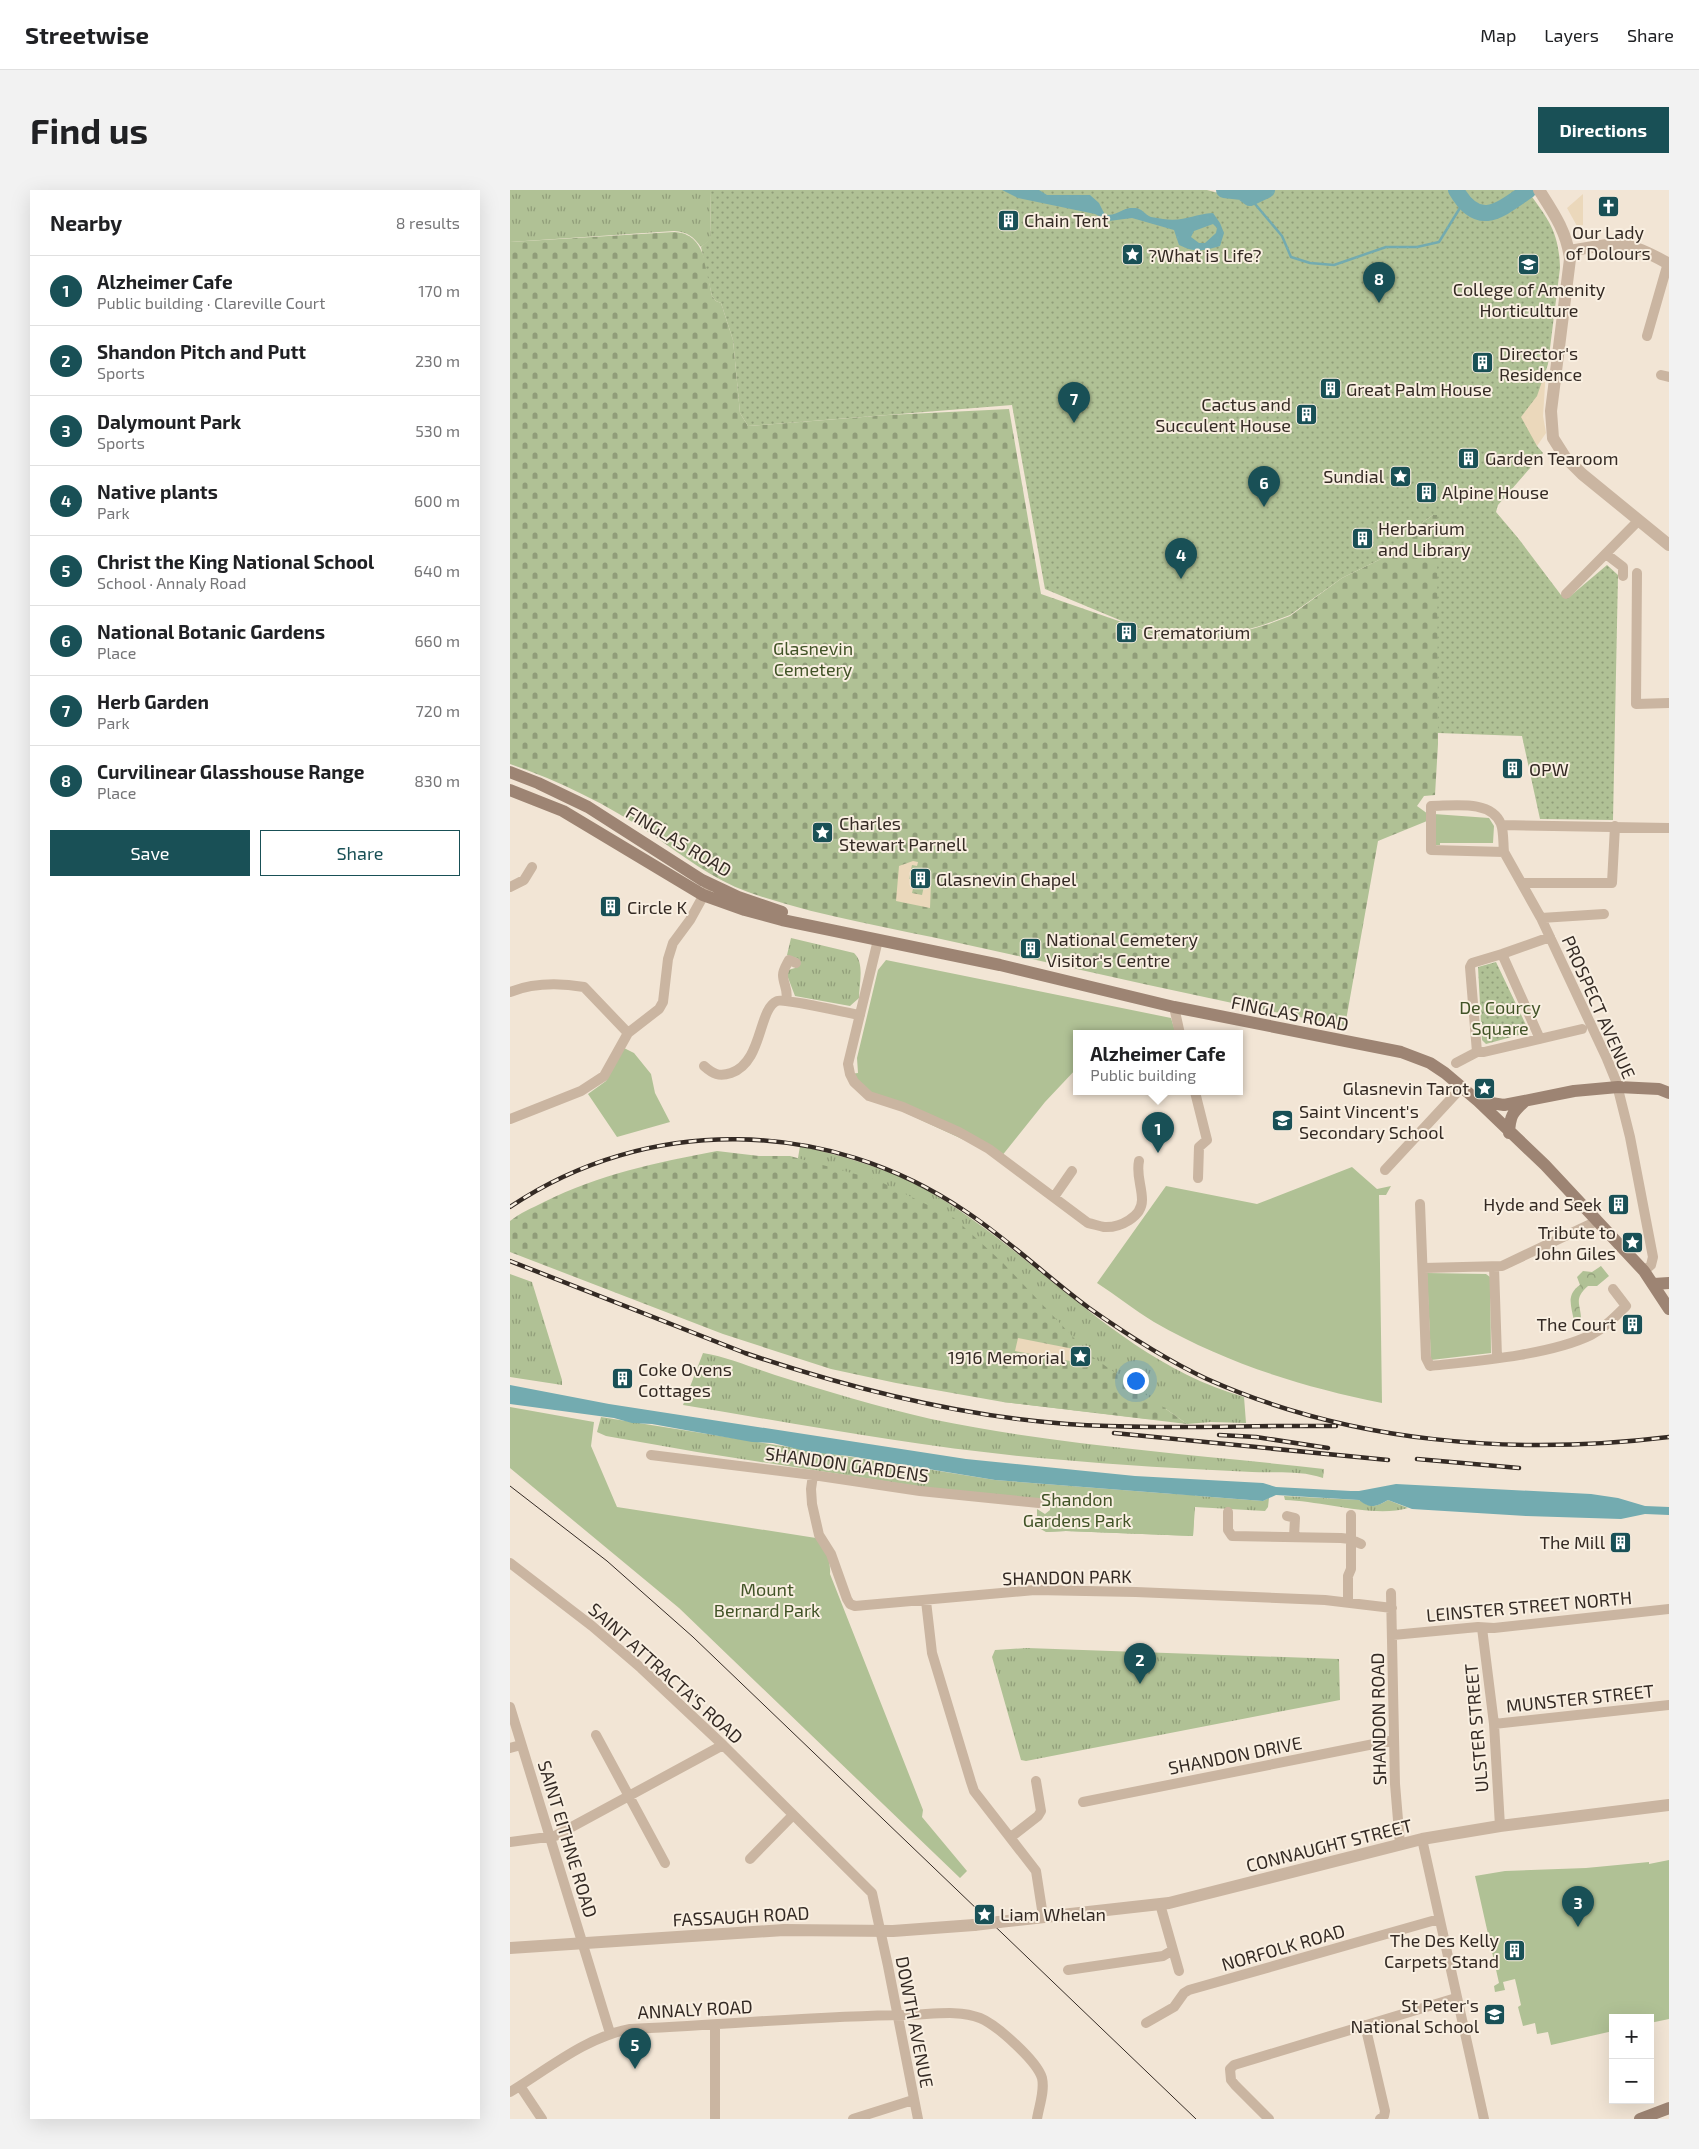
<!DOCTYPE html>
<meta charset="utf-8">
<style>
body{margin:0;font-family:"Exo 2",sans-serif;background:#f2f2f2;color:#202124}
.controls{position:absolute;right:15px;bottom:15px;display:grid;overflow:hidden;border-radius:0px;box-shadow:0 5px 20px #0002}
.controls button{width:45px;height:45px;display:grid;place-items:center;padding:0;border:0;border-bottom:1px solid #e0e0e0;background:#fff;color:#202124;font:25px sans-serif}
.you{position:absolute;left:625px;top:1190px;width:18px;height:18px;margin:-12px;border:4px solid #fff;border-radius:50%;background:#1a73e8;box-shadow:0 0 0 8px #1a73e833}
.badge{display:grid;place-items:center;width:32px;height:32px;border-radius:50%;background:#195056;color:#fff;font-size:16px;font-weight:700}
.pin{position:absolute;translate:-50% -41px;filter:drop-shadow(0 1px 2px #0008)}
.pin::after{content:'';position:absolute;top:26px;width:18px;height:15px;background:inherit;clip-path:polygon(0 0,100% 0,50% 100%)}
.popup{position:absolute;left:563px;top:840px;width:170px;height:65px;box-sizing:border-box;display:grid;place-content:center;border-radius:0px;background:#fff;filter:drop-shadow(0 1px 4px #0005);font-size:16px;white-space:nowrap;color:#757577}
.popup b{font-size:19px;color:#202124}
.popup::after{content:'';position:absolute;left:50%;top:100%;margin-left:-10px;border:10px solid transparent;border-top-color:#fff}
.list{margin:0;padding:0;list-style:none}
h2{display:flex;justify-content:space-between;align-items:center;height:65px;margin:0;padding:0 20px;font-size:21px}
h2 small{font-size:16px;font-weight:400;color:#757577}
.list li{display:grid;grid-template-columns:32px 1fr auto;gap:15px;align-items:center;box-sizing:border-box;height:70px;padding:0 20px;border-top:1px solid #e0e0e0}
.list b{display:block;font-size:19px;white-space:nowrap}
.list p{margin:0;font-size:16px;white-space:nowrap;color:#757577}
.list em{font-size:16px;font-style:normal;color:#757577}
.actions{display:flex;gap:10px;padding:15px 20px}
.actions a{flex:1;padding:11px 0;border:1px solid #195056;border-radius:0px;text-align:center;font-size:18px;color:#195056}
.actions .main{background:#195056;color:#fff}
.map{position:relative;flex:none;width:1159px;height:1929px;overflow:hidden;border-radius:0px}
header{display:flex;align-items:center;gap:30px;box-sizing:border-box;height:70px;padding:0 25px;background:#fff;border-bottom:1px solid #e0e0e0}
header strong{font-size:24px}
nav{display:flex;gap:28px;margin-inline-start:auto;font-size:18px}
.intro{display:flex;align-items:center;justify-content:space-between;box-sizing:border-box;height:120px;padding:0 30px}
h1{margin:0;font-size:35px}
.button{padding:12px 22px;border-radius:0px;background:#195056;color:#fff;font-size:18px;font-weight:700}
main{display:flex;gap:30px;padding:0 30px}
aside{flex:1;background:#fff;border-radius:0px;box-shadow:0 5px 20px #0002}
.map>svg:first-child{display:block}
</style>
<header>
<strong>Streetwise</strong>
<nav><a>Map</a><a>Layers</a><a>Share</a></nav>
</header>
<div class="intro"><h1>Find us</h1><a class="button">Directions</a></div>
<main>
<aside>
<h2>Nearby<small>8 results</small></h2>
<ul class="list">
<li><span class="badge">1</span><div><b>Alzheimer Cafe</b><p>Public building · Clareville Court</p></div><em>170 m</em></li>
<li><span class="badge">2</span><div><b>Shandon Pitch and Putt</b><p>Sports</p></div><em>230 m</em></li>
<li><span class="badge">3</span><div><b>Dalymount Park</b><p>Sports</p></div><em>530 m</em></li>
<li><span class="badge">4</span><div><b>Native plants</b><p>Park</p></div><em>600 m</em></li>
<li><span class="badge">5</span><div><b>Christ the King National School</b><p>School · Annaly Road</p></div><em>640 m</em></li>
<li><span class="badge">6</span><div><b>National Botanic Gardens</b><p>Place</p></div><em>660 m</em></li>
<li><span class="badge">7</span><div><b>Herb Garden</b><p>Park</p></div><em>720 m</em></li>
<li><span class="badge">8</span><div><b>Curvilinear Glasshouse Range</b><p>Place</p></div><em>830 m</em></li>
</ul>
<div class="actions"><a class="main">Save</a><a>Share</a></div>
</aside>
<div class="map">
<svg width="1159" height="1929" viewBox="0 0 1159 1929">
<defs>
<pattern id="grass-tufts" width="24" height="20" patternUnits="userSpaceOnUse" patternTransform="scale(1.25)"><rect width="24" height="20" fill="#b0c195"/><path d="M3 7l-1-3M5 7V3M7 7l1-3M15 17l-1-3M17 17v-4M19 17l1-3" fill="none" stroke="#909d79"/></pattern>
<pattern id="forest-crowns" width="20" height="18" patternUnits="userSpaceOnUse" patternTransform="scale(1.25)"><rect width="20" height="18" fill="#b0c195"/><path d="M2 6a3 3 0 1 1 6 0M12 15a3 3 0 1 1 6 0" fill="none" stroke="#909d79"/></pattern>
<pattern id="cemetery-stones" width="16" height="16" patternUnits="userSpaceOnUse" patternTransform="scale(1.25)"><rect width="16" height="16" fill="#b0c195"/><path d="M2 7V4a2 2 0 0 1 4 0v3zM10 15v-3a2 2 0 0 1 4 0v3z" fill="#909d79"/></pattern>
<pattern id="garden-dots" width="8" height="8" patternUnits="userSpaceOnUse" patternTransform="scale(1.25)"><rect width="8" height="8" fill="#b0c195"/><path d="M2 2h.1M6 6h.1" fill="none" stroke="#909d79" stroke-width="1.8" stroke-linecap="round"/></pattern>
</defs>
<rect width="100%" height="100%" fill="#f2e5d5"/>
<path fill="url(#grass-tufts)" d="M0,0H200L201,49L191,57C183,46 177,42 164,41L0,52Z
M281,748L344,763C355,773 349,794 349,808L340,816L285,806L277,785L278,780L285,778L289,769L277,765Z
M290,956C333,966 377,978 415,999C526,1062 608,1171 734,1207L736,1233L701,1232L677,1234L656,1219L638,1229L493,1212L288,968Z
M0,1084L22,1092L52,1190V1195L0,1187Z
M193,1163C218,1167 240,1177 265,1185C316,1201 368,1217 421,1229C550,1256 683,1264 814,1279L813,1288C790,1280 766,1283 742,1282C676,1279 609,1275 542,1269C419,1259 295,1235 173,1215Z
M91,1227L485,1290L753,1311L759,1308L758,1317L755,1321L685,1317L683,1346L556,1341L536,1342L545,1311L412,1297L187,1262L96,1246L87,1242Z
M774,1306L849,1310C861,1318 866,1317 878,1310L898,1318C864,1328 812,1311 775,1310Z
M517,1458L829,1469L830,1510L516,1571L511,1570L482,1467L485,1460Z"/>
<path fill="url(#forest-crowns)" d="M1091,1076L1099,1086L1087,1096H1078C1062,1110 1072,1115 1071,1132H1064C1062,1117 1055,1105 1070,1095L1067,1087L1073,1081L1082,1082Z"/>
<path fill="url(#cemetery-stones)" d="M164,42C197,43 196,81 202,106L206,111L211,113L223,150L230,223L238,236L378,225L499,219L531,404L626,437L648,447L704,450L759,434L780,426L832,388L879,365L907,336L923,325H928V554L925,605L914,606L907,616L918,624L917,631L868,651L835,836C705,811 578,781 449,753C378,737 306,726 238,702C202,689 173,666 143,645C98,615 50,591 0,574V52Z
M207,961L249,966H280L367,990L444,1028L493,1073L580,1165L677,1234L493,1212L386,1193L321,1179L213,1144L0,1062V1031C10,1023 22,1018 34,1012C90,984 145,973 207,961Z"/>
<path fill="#b0c195" d="M924,624L979,628L984,636L983,653H930V655H923Z
M376,770L661,828L666,844H567V878L535,912L491,967L359,906L340,884L348,883L347,868L368,780Z
M114,858L124,863L141,884L145,903L160,932L107,947L78,904L96,891Z
M842,977L867,999L881,996L876,1005H869L872,1213C789,1196 718,1174 644,1132C624,1120 606,1105 587,1093L656,996L747,1014Z
M917,1083L976,1084L980,1087L981,1163L921,1170Z
M0,1217L84,1232L81,1256L107,1317L306,1348C315,1358 321,1370 320,1384L413,1620L412,1627L457,1681L450,1688L169,1418L0,1278Z
M542,1295L630,1303L685,1305L683,1346L556,1341L536,1342L527,1337V1319L535,1324L540,1320Z
M1159,1670V1829L1140,1833V1828H1103V1841L1041,1855L1038,1842L1027,1844L1025,1833L1013,1836L1008,1817L1011,1815L1005,1789L993,1792L995,1800L985,1802L984,1796L989,1793L965,1686L995,1681L1076,1678L1139,1672V1674Z"/>
<path fill="url(#garden-dots)" d="M200,0H697L738,11L762,0H1017C1038,29 1049,41 1050,78L1038,174L1028,206L1022,215L1027,256L1033,263L988,315L986,322L1008,348L1051,405L1056,404L1058,408L1097,375L1108,385L1103,630L1030,629L1012,546L928,543L927,325H923L907,336L879,365L832,388L780,425L753,435L704,449L648,446L535,399L502,215L238,236L230,223L223,150L211,113L206,111L202,106L191,57L201,48Z
M986,772L1017,837L1016,843L976,854L972,850L968,777Z"/>
<path fill="#ebd8bb" d="M1073,4V35L1067,36L1057,18Z
M1036,180L1033,226L1036,243L1027,256L1011,227L1027,206Z
M403,671L408,672L407,676L402,675L399,689L405,690L402,703L412,705L415,692L421,693L420,718L386,711L389,676Z
M508,1148L574,1161L576,1168L571,1173L505,1161Z"/>
<path fill="#73abb0" fill-rule="evenodd" d="M492,0H529L537,5H580L589,13L595,25C611,25 611,17 625,18C632,18 635,25 641,27C645,28 649,28 653,29C675,32 683,24 703,23L710,33L714,43L710,56C693,61 686,63 669,55L664,40L622,28L599,31L585,24L508,8ZM703,34L707,38L706,43L695,53H689L681,47L684,41Z
M0,1195L99,1214L456,1269L625,1286L753,1293L766,1297L841,1301H849L886,1294L1081,1304L1108,1308L1135,1316L1159,1317V1325L1135,1324L1111,1329L1016,1326L902,1319L878,1310C866,1317 860,1319 849,1310L766,1305L753,1311L485,1290L339,1266L299,1262L263,1253L242,1252L142,1234L122,1233L104,1228L0,1214Z"/>
<g fill="none" stroke-linecap="round" stroke-linejoin="round">
<path stroke="#73abb0" stroke-width="2.5" d="M740,8L772,46L781,67L800,73L824,75L876,57H907L929,52L953,13"/>
<path stroke="#73abb0" stroke-width="16" d="M714,0L732,2L740,8L757,0
M946,0C969,40 990,20 1019,0"/>
<path stroke="#cab5a1" stroke-width="10" d="M1137,146L1158,73
M1151,185L1159,187
M1096,364L1113,377V386
M1127,383L1126,514L1159,513
M1056,404L1129,330
M921,616C942,616 981,609 991,634C994,643 993,653 994,662L921,660Z
M992,635L1159,638
M994,662L1031,728L1097,869L1106,891L1120,947L1143,1067L1141,1075L1134,1081
M1013,693H1102L1105,636
M0,697L14,690L22,677
M1031,728L1094,724
M1040,747L992,764L962,773L960,777L967,862H974L1072,839
M368,750L338,874L340,884L344,892L359,906L393,917L449,942L479,959L578,1033C583,1034 589,1036 594,1037C610,1038 632,1027 632,1010C632,996 626,985 629,971
M992,764L1030,849
M0,802C23,793 50,793 74,797L118,843
M276,810C279,801 273,794 273,785C273,780 277,774 279,770L286,773
M664,817L670,844
M946,873L967,862
M194,876C203,884 209,887 221,883C253,872 248,819 267,811C274,808 337,823 350,825
M685,902L697,950L689,957L688,988
M0,929L71,901L94,886L118,843L149,819L153,812L158,769L163,753L180,730L196,701
M875,980L952,897
M544,1007L562,981
M910,1014L916,1168L920,1176C967,1171 1040,1165 1081,1145C1095,1138 1106,1126 1116,1116L1103,1099
M984,1077L987,1167
M914,1078L992,1076L1087,1031
M141,1265L303,1285L410,1301L529,1313
M303,1285L301,1299L302,1314L309,1345L321,1364L337,1409L340,1414L345,1416L525,1400L626,1402L815,1410L882,1418
M718,1322V1340L722,1346L831,1348L840,1349L851,1354
M777,1326L785,1328L784,1347
M0,1373L82,1436L131,1478L213,1555L362,1703L378,1776L408,1929
M881,1403L885,1594L890,1654
M416,1411L422,1463L461,1592L464,1601L526,1681L533,1726
M838,1412V1386L841,1379V1325
M972,1438L984,1534L990,1636
M883,1445L968,1437L984,1438L1159,1419
M0,1517L100,1843
M984,1534L1159,1515
M86,1545L155,1673
M0,1558L11,1555
M573,1612L884,1550
M501,1647L528,1626L531,1621L526,1591
M912,1649L974,1929
M0,1652L45,1646L213,1555
M240,1669L283,1625
M650,1714L669,1781
M558,1780L653,1766L663,1760
M636,1833L664,1817L674,1803L679,1800L929,1729
M205,1835V1929
M855,1835L875,1921L874,1926L870,1929
M10,1896L32,1929
M0,1902C38,1879 76,1847 120,1839C211,1835 304,1826 395,1825C419,1825 448,1819 470,1828C487,1835 527,1871 532,1888C535,1901 529,1916 527,1929
M343,1929L403,1910
M759,1929L725,1895L721,1890L720,1879L724,1875L946,1808"/>
<path stroke="#cab5a1" stroke-width="12" d="M1029,0C1043,22 1057,42 1060,69L1041,221L1043,248L1055,267L1072,284L1159,355
M1059,61C1109,53 1113,48 1159,74
M489,1732L659,1713L912,1649L990,1636L1159,1615
M0,1758L274,1740L383,1741L464,1735"/>
<path stroke="#9d8473" stroke-width="12" d="M0,582L28,593L78,617L192,690L228,707L272,722
M0,600L53,621L193,705L235,720L272,730L490,775L664,817L891,862L920,873L935,883L968,911L1035,975L1134,1081L1159,1119
M968,911L994,915L1064,901L1108,897L1149,899L1159,903
M999,943C1000,926 1002,923 1015,911
M1144,1094L1159,1093
M1130,1929L1159,1918"/>
<path stroke="#342a24" stroke-width="1" d="M0,1296L97,1371L183,1447L686,1929"/>
<defs>
<path id="rail" d="M0,1017C138,924 318,928 455,1021C499,1050 537,1087 579,1118C616,1144 656,1170 697,1189C840,1253 1005,1266 1159,1247
M0,1071L235,1163C339,1198 447,1226 557,1234C647,1240 736,1235 826,1236
M604,1243L878,1270
M709,1245L746,1247L818,1258
M907,1269L1009,1278"/>
</defs>
<use href="#rail" stroke="#342a24" stroke-width="4.5"/>
<use href="#rail" stroke="#f9efe1" stroke-width="2.5" stroke-dasharray="8" stroke-linecap="butt"/>
<path stroke="#cab5a1" stroke-width="12" d="M464,1735L489,1732"/>
</g>
<defs>
<symbol id="church-square" viewBox="-11 -11 22 22"><rect x="-9" y="-9" width="18" height="18" rx="4" fill="#195056" stroke="#f9efe1"/><path d="M-1.2-6h2.4v3.5h3.3v2.4h-3.3V6h-2.4V-.1h-3.3v-2.4h3.3Z" fill="#fff"/></symbol>
<symbol id="building-square" viewBox="-11 -11 22 22"><rect x="-9" y="-9" width="18" height="18" rx="4" fill="#195056" stroke="#f9efe1"/><path d="M-4-6H4V6H1V3H-1V6H-4ZM-2.5-4.3h1.7v1.8h-1.7ZM.8-4.3h1.7v1.8H.8ZM-2.5-1h1.7V.8h-1.7ZM.8-1h1.7V.8H.8Z" fill="#fff"/></symbol>
<symbol id="sight-square" viewBox="-11 -11 22 22"><rect x="-9" y="-9" width="18" height="18" rx="4" fill="#195056" stroke="#f9efe1"/><path d="M0-6L1.8-2.2L6-1.7L2.9 1.2L3.7 5.4L0 3.3L-3.7 5.4L-2.9 1.2L-6-1.7L-1.8-2.2Z" fill="#fff"/></symbol>
<symbol id="university-square" viewBox="-11 -11 22 22"><rect x="-9" y="-9" width="18" height="18" rx="4" fill="#195056" stroke="#f9efe1"/><path d="M0-5L7-2L0 1L-7-2ZM-4 1L0 2.5L4 1V4Q0 6-4 4Z" fill="#fff"/></symbol>
<symbol id="school-square" viewBox="-11 -11 22 22"><rect x="-9" y="-9" width="18" height="18" rx="4" fill="#195056" stroke="#f9efe1"/><path d="M0-5L7-2L0 1L-7-2ZM-4 1L0 2.5L4 1V4Q0 6-4 4Z" fill="#fff"/></symbol>
</defs>
<g fill-rule="evenodd">
<use href="#church-square" x="1086" y="4" width="25" height="25"/>
<use href="#building-square" x="486" y="18" width="25" height="25"/>
<use href="#sight-square" x="610" y="52" width="25" height="25"/>
<use href="#university-square" x="1006" y="62" width="25" height="25"/>
<use href="#building-square" x="960" y="160" width="25" height="25"/>
<use href="#building-square" x="808" y="186" width="25" height="25"/>
<use href="#building-square" x="784" y="212" width="25" height="25"/>
<use href="#building-square" x="946" y="256" width="25" height="25"/>
<use href="#sight-square" x="878" y="274" width="25" height="25"/>
<use href="#building-square" x="904" y="290" width="25" height="25"/>
<use href="#building-square" x="840" y="336" width="25" height="25"/>
<use href="#building-square" x="604" y="430" width="25" height="25"/>
<use href="#building-square" x="990" y="566" width="25" height="25"/>
<use href="#sight-square" x="300" y="630" width="25" height="25"/>
<use href="#building-square" x="398" y="676" width="25" height="25"/>
<use href="#building-square" x="88" y="704" width="25" height="25"/>
<use href="#building-square" x="508" y="746" width="25" height="25"/>
<use href="#sight-square" x="962" y="886" width="25" height="25"/>
<use href="#school-square" x="760" y="918" width="25" height="25"/>
<use href="#building-square" x="1096" y="1002" width="25" height="25"/>
<use href="#sight-square" x="1110" y="1040" width="25" height="25"/>
<use href="#building-square" x="1110" y="1122" width="25" height="25"/>
<use href="#sight-square" x="558" y="1154" width="25" height="25"/>
<use href="#building-square" x="100" y="1176" width="25" height="25"/>
<use href="#building-square" x="1098" y="1340" width="25" height="25"/>
<use href="#sight-square" x="462" y="1712" width="25" height="25"/>
<use href="#building-square" x="992" y="1748" width="25" height="25"/>
<use href="#school-square" x="972" y="1812" width="25" height="25"/>
</g>
<g text-anchor="middle" dominant-baseline="central" stroke-width="4" stroke-linejoin="round" paint-order="stroke">
<g font-size="18" fill="#342a24" stroke="#f9efe1" text-anchor="start">
<text x="514" y="30">Chain Tent</text>
<text x="1098" y="42" text-anchor="middle">Our Lady<tspan x="1098" dy="21">of Dolours</tspan></text>
<text x="638" y="65">?What is Life?</text>
<text x="1019" y="99" text-anchor="middle">College of Amenity<tspan x="1019" dy="21">Horticulture</tspan></text>
<text x="989" y="163">Director's<tspan x="989" dy="21">Residence</tspan></text>
<text x="836" y="199">Great Palm House</text>
<text x="781" y="214" text-anchor="end">Cactus and<tspan x="781" dy="21">Succulent House</tspan></text>
<text x="975" y="268">Garden Tearoom</text>
<text x="874" y="286" text-anchor="end">Sundial</text>
<text x="932" y="302">Alpine House</text>
<text x="868" y="338">Herbarium<tspan x="868" dy="21">and Library</tspan></text>
<text x="633" y="442">Crematorium</text>
<text x="1019" y="579">OPW</text>
<text x="329" y="633">Charles<tspan x="329" dy="21">Stewart Parnell</tspan></text>
<text x="426" y="689">Glasnevin Chapel</text>
<text x="117" y="717">Circle K</text>
<text x="536" y="749">National Cemetery<tspan x="536" dy="21">Visitor's Centre</tspan></text>
<text x="959" y="898" text-anchor="end">Glasnevin Tarot</text>
<text x="789" y="921">Saint Vincent's<tspan x="789" dy="21">Secondary School</tspan></text>
<text x="1092" y="1014" text-anchor="end">Hyde and Seek</text>
<text x="1106" y="1042" text-anchor="end">Tribute to<tspan x="1106" dy="21">John Giles</tspan></text>
<text x="1106" y="1134" text-anchor="end">The Court</text>
<text x="555" y="1167" text-anchor="end">1916 Memorial</text>
<text x="128" y="1179">Coke Ovens<tspan x="128" dy="21">Cottages</tspan></text>
<text x="1095" y="1352" text-anchor="end">The Mill</text>
<text x="490" y="1724">Liam Whelan</text>
<text x="989" y="1750" text-anchor="end">The Des Kelly<tspan x="989" dy="21">Carpets Stand</tspan></text>
<text x="969" y="1815" text-anchor="end">St Peter's<tspan x="969" dy="21">National School</tspan></text>
</g>
<g font-size="18" fill="#415327" stroke="#f9efe1">
<text x="303" y="458">Glasnevin<tspan x="303" dy="21">Cemetery</tspan></text>
<text x="990" y="817">De Courcy<tspan x="990" dy="21">Square</tspan></text>
<text x="567" y="1309">Shandon<tspan x="567" dy="21">Gardens Park</tspan></text>
<text x="257" y="1399">Mount<tspan x="257" dy="21">Bernard Park</tspan></text>
</g>
<g font-size="18" fill="#342a24" stroke="#f9efe1">
<text transform="translate(169 651) rotate(31)">FINGLAS ROAD</text>
<text transform="translate(1089 817) rotate(66)">PROSPECT AVENUE</text>
<text transform="translate(780 823) rotate(11)">FINGLAS ROAD</text>
<text transform="translate(337 1274) rotate(8)">SHANDON GARDENS</text>
<text transform="translate(557 1387) rotate(-1)">SHANDON PARK</text>
<text transform="translate(1019 1416) rotate(-5)">LEINSTER STREET NORTH</text>
<text transform="translate(156 1483) rotate(42)">SAINT ATTRACTA'S ROAD</text>
<text transform="translate(1070 1508) rotate(-6)">MUNSTER STREET</text>
<text transform="translate(868 1529) rotate(-91)">SHANDON ROAD</text>
<text transform="translate(966 1538) rotate(-95)">ULSTER STREET</text>
<text transform="translate(725 1565) rotate(-11)">SHANDON DRIVE</text>
<text transform="translate(58 1649) rotate(73)">SAINT EITHNE ROAD</text>
<text transform="translate(819 1655) rotate(-14)">CONNAUGHT STREET</text>
<text transform="translate(231 1726) rotate(-3)">FASSAUGH ROAD</text>
<text transform="translate(773 1757) rotate(-16)">NORFOLK ROAD</text>
<text transform="translate(185 1819) rotate(-3)">ANNALY ROAD</text>
<text transform="translate(405 1832) rotate(79)">DOWTH AVENUE</text>
</g>
</g>
</svg>
<div class="controls">
<button>+</button>
<button>−</button>
</div>
<div class="you"></div>
<div class="pin badge" style="left:648px;top:963px">1</div>
<div class="popup"><b>Alzheimer Cafe</b>Public building</div>
<div class="pin badge" style="left:630px;top:1494px">2</div>
<div class="pin badge" style="left:1068px;top:1737px">3</div>
<div class="pin badge" style="left:671px;top:389px">4</div>
<div class="pin badge" style="left:125px;top:1879px">5</div>
<div class="pin badge" style="left:754px;top:317px">6</div>
<div class="pin badge" style="left:564px;top:233px">7</div>
<div class="pin badge" style="left:869px;top:113px">8</div>
</div>
</main>
